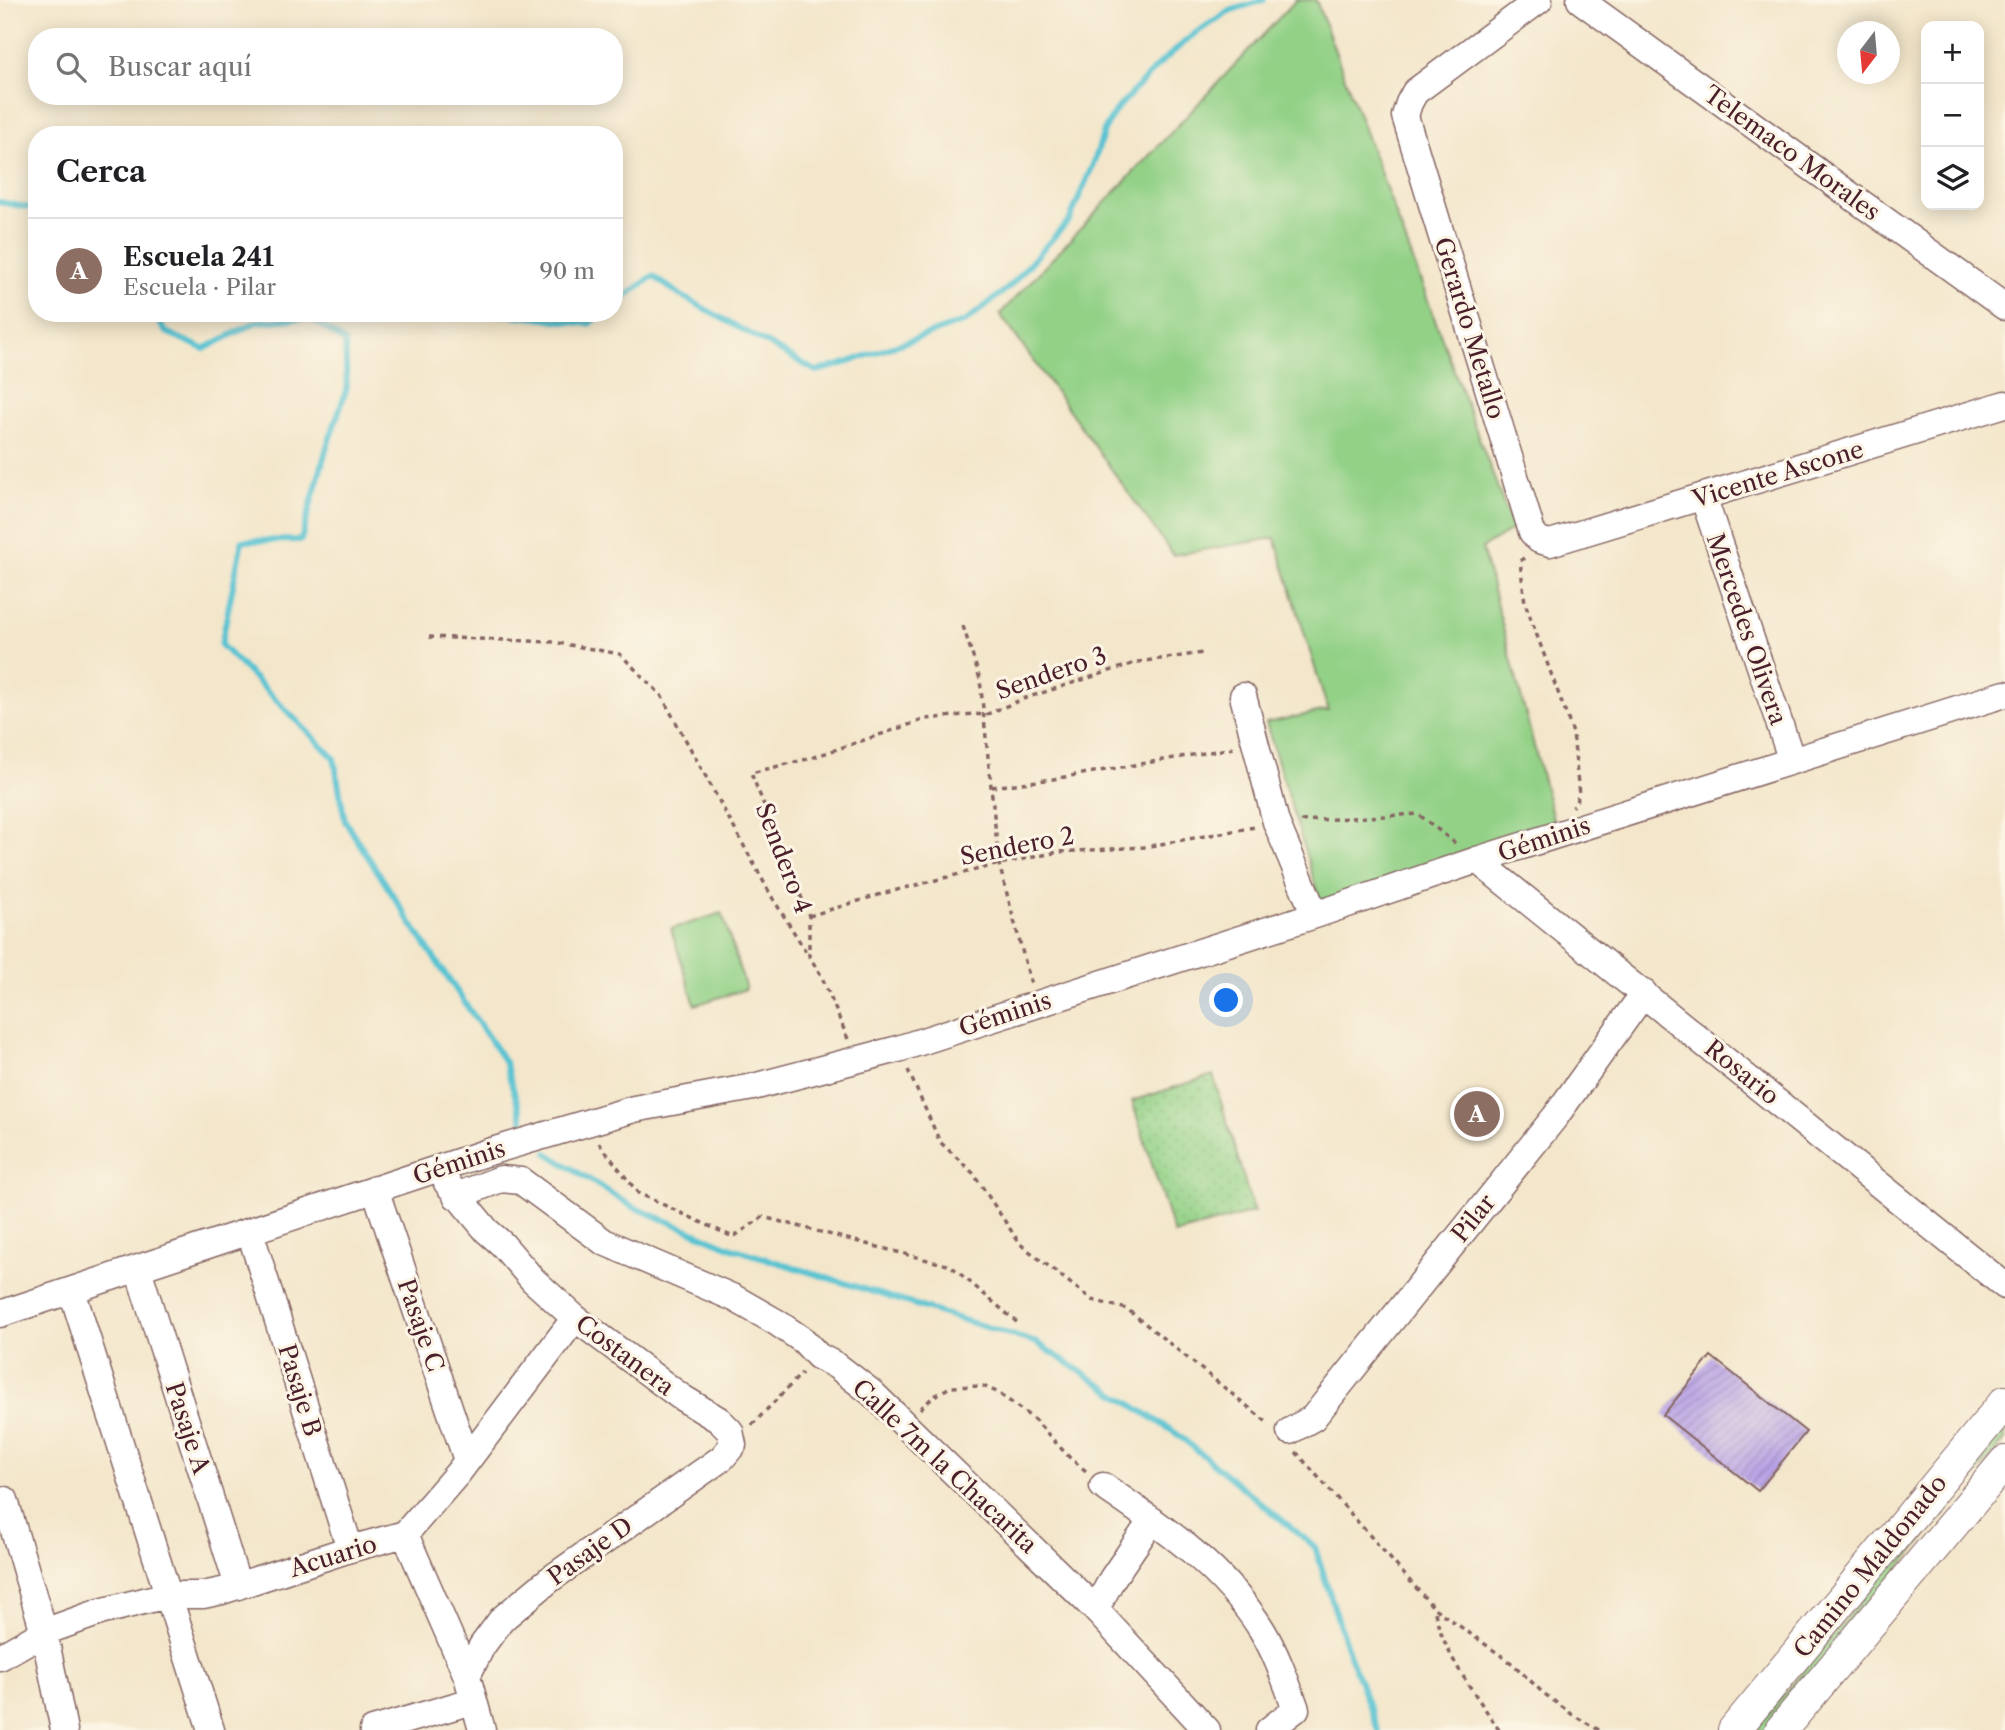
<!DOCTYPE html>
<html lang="es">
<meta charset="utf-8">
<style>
body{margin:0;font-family:"Libre Caslon Text",serif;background:#f6f6f6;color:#202124}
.controls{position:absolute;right:21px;top:21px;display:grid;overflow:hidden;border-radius:14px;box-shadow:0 4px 18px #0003}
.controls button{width:63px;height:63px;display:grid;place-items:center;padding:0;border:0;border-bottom:2px solid #e0e0e0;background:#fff;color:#202124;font:35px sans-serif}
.compass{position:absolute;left:1837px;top:21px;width:63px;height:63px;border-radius:50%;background:#fff;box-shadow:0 4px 18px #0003;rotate:196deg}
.you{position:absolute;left:1227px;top:1001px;width:24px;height:24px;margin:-18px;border:5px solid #fff;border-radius:50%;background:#1a73e8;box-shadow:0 0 0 10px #1a73e833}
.badge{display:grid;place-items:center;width:46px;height:46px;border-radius:50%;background:#1f6fb2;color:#fff;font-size:23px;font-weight:700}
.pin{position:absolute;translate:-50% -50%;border:4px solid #fff;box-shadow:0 2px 7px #0006}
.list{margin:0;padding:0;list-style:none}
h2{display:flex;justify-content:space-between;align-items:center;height:91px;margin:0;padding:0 28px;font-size:30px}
h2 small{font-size:23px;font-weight:400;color:#757577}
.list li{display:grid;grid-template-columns:46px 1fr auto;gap:21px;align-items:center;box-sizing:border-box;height:105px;padding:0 28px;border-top:2px solid #e0e0e0}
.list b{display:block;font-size:26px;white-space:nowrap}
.list p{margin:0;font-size:23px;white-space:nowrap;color:#757577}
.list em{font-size:23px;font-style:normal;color:#757577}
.icon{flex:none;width:38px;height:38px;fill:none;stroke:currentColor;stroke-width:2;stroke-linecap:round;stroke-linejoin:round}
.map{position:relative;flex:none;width:2005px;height:1730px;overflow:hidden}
.search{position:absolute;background:#fff;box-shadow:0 4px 18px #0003;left:28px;top:28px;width:595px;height:77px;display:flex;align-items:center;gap:18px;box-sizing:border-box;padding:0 24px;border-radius:28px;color:#757577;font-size:26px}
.panel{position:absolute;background:#fff;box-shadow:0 4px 18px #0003;left:28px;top:126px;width:595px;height:196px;border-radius:28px}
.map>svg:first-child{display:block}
</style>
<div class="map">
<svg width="2005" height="1730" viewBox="0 0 2005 1730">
<defs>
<pattern id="park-dots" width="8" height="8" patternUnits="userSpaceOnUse" patternTransform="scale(1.75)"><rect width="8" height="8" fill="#93d187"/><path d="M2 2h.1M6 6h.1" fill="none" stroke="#80b375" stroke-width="1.8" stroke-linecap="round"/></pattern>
<pattern id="building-hatch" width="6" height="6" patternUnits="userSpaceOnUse" patternTransform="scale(1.75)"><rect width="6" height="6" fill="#b8a1e6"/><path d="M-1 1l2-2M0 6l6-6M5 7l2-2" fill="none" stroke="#9883bb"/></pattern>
</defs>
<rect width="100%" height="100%" fill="#fcf5e5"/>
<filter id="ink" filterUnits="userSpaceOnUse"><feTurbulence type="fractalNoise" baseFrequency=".0143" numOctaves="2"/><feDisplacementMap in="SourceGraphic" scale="14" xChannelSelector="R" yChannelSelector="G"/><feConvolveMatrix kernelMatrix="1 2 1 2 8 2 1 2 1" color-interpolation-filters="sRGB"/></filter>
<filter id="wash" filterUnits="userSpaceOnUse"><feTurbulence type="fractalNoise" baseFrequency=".00686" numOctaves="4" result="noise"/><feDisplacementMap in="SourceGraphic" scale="28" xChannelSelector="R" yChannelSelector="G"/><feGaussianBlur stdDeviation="1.57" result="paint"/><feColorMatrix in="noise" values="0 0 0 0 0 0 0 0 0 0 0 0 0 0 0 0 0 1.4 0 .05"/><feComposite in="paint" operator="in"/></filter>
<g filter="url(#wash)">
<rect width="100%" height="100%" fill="#f3e6ca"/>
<path fill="#93d187" stroke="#6e7859" stroke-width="2" d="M1296,0H1316L1513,529L1482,548L1555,826L1322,907L1266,723L1328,710L1275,538L1173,555L1000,314Z
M722,913L746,989L695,1005L671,929Z
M2005,1425V1440L1766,1730H1755Z"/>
<path fill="url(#park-dots)" stroke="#6e7859" stroke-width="2" d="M1213,1075L1254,1212L1174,1234L1132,1101Z"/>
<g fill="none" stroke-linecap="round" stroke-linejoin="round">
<path stroke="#58c3d2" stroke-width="6" d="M0,202L37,209
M614,305L653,276L680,295L816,371L840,365L966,321L1008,288L1070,219L1094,162L1104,131L1115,111L1158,65L1194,34L1229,11L1264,0
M153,313L166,332L204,349L256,322L310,318L341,313
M494,313L589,324L603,313
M310,318L345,342L347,387L326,450L301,540L242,541L221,645L334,758L345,821L418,934L505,1062L523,1121
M547,1153L631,1206L735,1249L1037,1343L1177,1434L1315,1547L1347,1648L1378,1730"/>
</g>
<g id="blocks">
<path fill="url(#building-hatch)" d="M1711,1356L1806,1432L1758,1491L1663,1415Z"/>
</g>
</g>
<g filter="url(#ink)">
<use href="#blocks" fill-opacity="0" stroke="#856563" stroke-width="2"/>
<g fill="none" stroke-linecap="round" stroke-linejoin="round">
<defs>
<path id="minor" d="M1539,0L1415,92L1409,103L1405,116L1532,532L1539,540L1550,543L2005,404
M1580,0L2005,307
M1703,496L1792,761
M1243,696L1276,822L1315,915
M1477,860L2005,1286
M447,1183L487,1231L502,1244L533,1280L575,1318L681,1397L719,1420L730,1431L733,1445L722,1458L549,1580L502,1619L482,1646L467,1676
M375,1189L467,1460
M456,1196L501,1179L521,1181L604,1242L734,1298L776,1322L804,1341L818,1356L837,1366L872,1393L1094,1608L1207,1730
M250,1232L350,1549
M138,1269L238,1586
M72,1291L211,1730
M0,1314L485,1153L634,1109L753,1087L898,1049L1315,915L1477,860L2005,694
M1290,1431L1313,1418L1555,1117L1644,993
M1103,1486C1163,1527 1223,1567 1262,1630C1277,1655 1286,1682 1296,1709L1269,1730
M5,1500L44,1632L64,1730
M405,1534L467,1676L482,1730
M1096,1609L1112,1579L1152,1520
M0,1657L44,1632L100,1612L167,1595H203L222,1591L350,1549L405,1534L458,1473L575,1318
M373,1730L472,1701"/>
<path id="major" d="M1734,1730L2005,1402
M1781,1730L2005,1462"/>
</defs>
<use href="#minor" stroke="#856563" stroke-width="29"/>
<use href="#major" stroke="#856563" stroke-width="34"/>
<path stroke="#856563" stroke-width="3.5" stroke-dasharray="5 5" stroke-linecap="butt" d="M1524,558L1520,561L1525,603L1573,733L1579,795L1573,807
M963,626L980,679L999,864L1031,984
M429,637L553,642L620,654L661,695L772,897L808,955
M992,787L1053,779L1233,748
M1301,821L1418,814L1455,843
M809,916L885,893L999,864L1058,852L1144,847L1255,827
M848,1039L821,975L809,956V916L751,773L811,758L926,719L974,714L985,715L1023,699L1138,662L1203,653
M908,1070L940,1142L973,1173L1020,1244L1092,1300L1127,1309L1268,1423
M599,1143L638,1193L733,1237L763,1217L951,1266L1019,1324
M920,1409L933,1397L950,1387L983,1386L997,1392L1035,1420L1069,1457L1086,1471
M752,1425L802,1373
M1296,1452L1434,1608
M1499,1730C1473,1689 1444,1657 1434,1608L1513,1664L1542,1692L1573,1715L1599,1730"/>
<use href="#minor" stroke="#fff" stroke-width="26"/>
<use href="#major" stroke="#fff" stroke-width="32"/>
</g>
</g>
<g text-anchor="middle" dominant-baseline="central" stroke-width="6" stroke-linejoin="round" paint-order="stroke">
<g font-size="24" fill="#4a1f2b" stroke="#fcf5e5">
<text transform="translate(1792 153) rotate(36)">Telemaco Morales</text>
<text transform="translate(1470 328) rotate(73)">Gerardo Metallo</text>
<text transform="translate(1778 474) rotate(-17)">Vicente Ascone</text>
<text transform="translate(1747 629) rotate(71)">Mercedes Olivera</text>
<text transform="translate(1051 673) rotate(-19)">Sendero 3</text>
<text transform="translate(1544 839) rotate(-18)">Géminis</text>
<text transform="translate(1017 846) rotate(-11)">Sendero 2</text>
<text transform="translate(784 858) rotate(69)">Sendero 4</text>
<text transform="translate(1005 1014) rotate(-18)">Géminis</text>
<text transform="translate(1742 1072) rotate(39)">Rosario</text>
<text transform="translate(459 1162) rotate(-18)">Géminis</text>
<text transform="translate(1473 1218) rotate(-51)">Pilar</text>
<text transform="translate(421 1325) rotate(71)">Pasaje C</text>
<text transform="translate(625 1355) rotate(37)">Costanera</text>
<text transform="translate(300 1390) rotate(73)">Pasaje B</text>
<text transform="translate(188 1428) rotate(72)">Pasaje A</text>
<text transform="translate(945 1466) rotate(43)">Calle 7m la Chacarita</text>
<text transform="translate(590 1551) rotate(-36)">Pasaje D</text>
<text transform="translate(333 1556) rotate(-17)">Acuario</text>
<text transform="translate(1870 1566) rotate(-51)">Camino Maldonado</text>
</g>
</g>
</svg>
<div class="controls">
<button>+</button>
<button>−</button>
<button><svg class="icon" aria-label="layers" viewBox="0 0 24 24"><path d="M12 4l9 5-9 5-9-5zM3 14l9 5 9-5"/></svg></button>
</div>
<svg class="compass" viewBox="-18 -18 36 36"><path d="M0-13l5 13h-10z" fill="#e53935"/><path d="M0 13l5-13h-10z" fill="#757577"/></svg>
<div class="you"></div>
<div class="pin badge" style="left:1477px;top:1114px;background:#8d6e63">A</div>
<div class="search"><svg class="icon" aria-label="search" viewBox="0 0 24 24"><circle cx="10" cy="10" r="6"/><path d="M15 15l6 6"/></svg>Buscar aquí</div>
<section class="panel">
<h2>Cerca<small></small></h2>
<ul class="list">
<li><span class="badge" style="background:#8d6e63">A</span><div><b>Escuela 241</b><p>Escuela · Pilar</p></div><em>90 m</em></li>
</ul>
</section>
</div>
